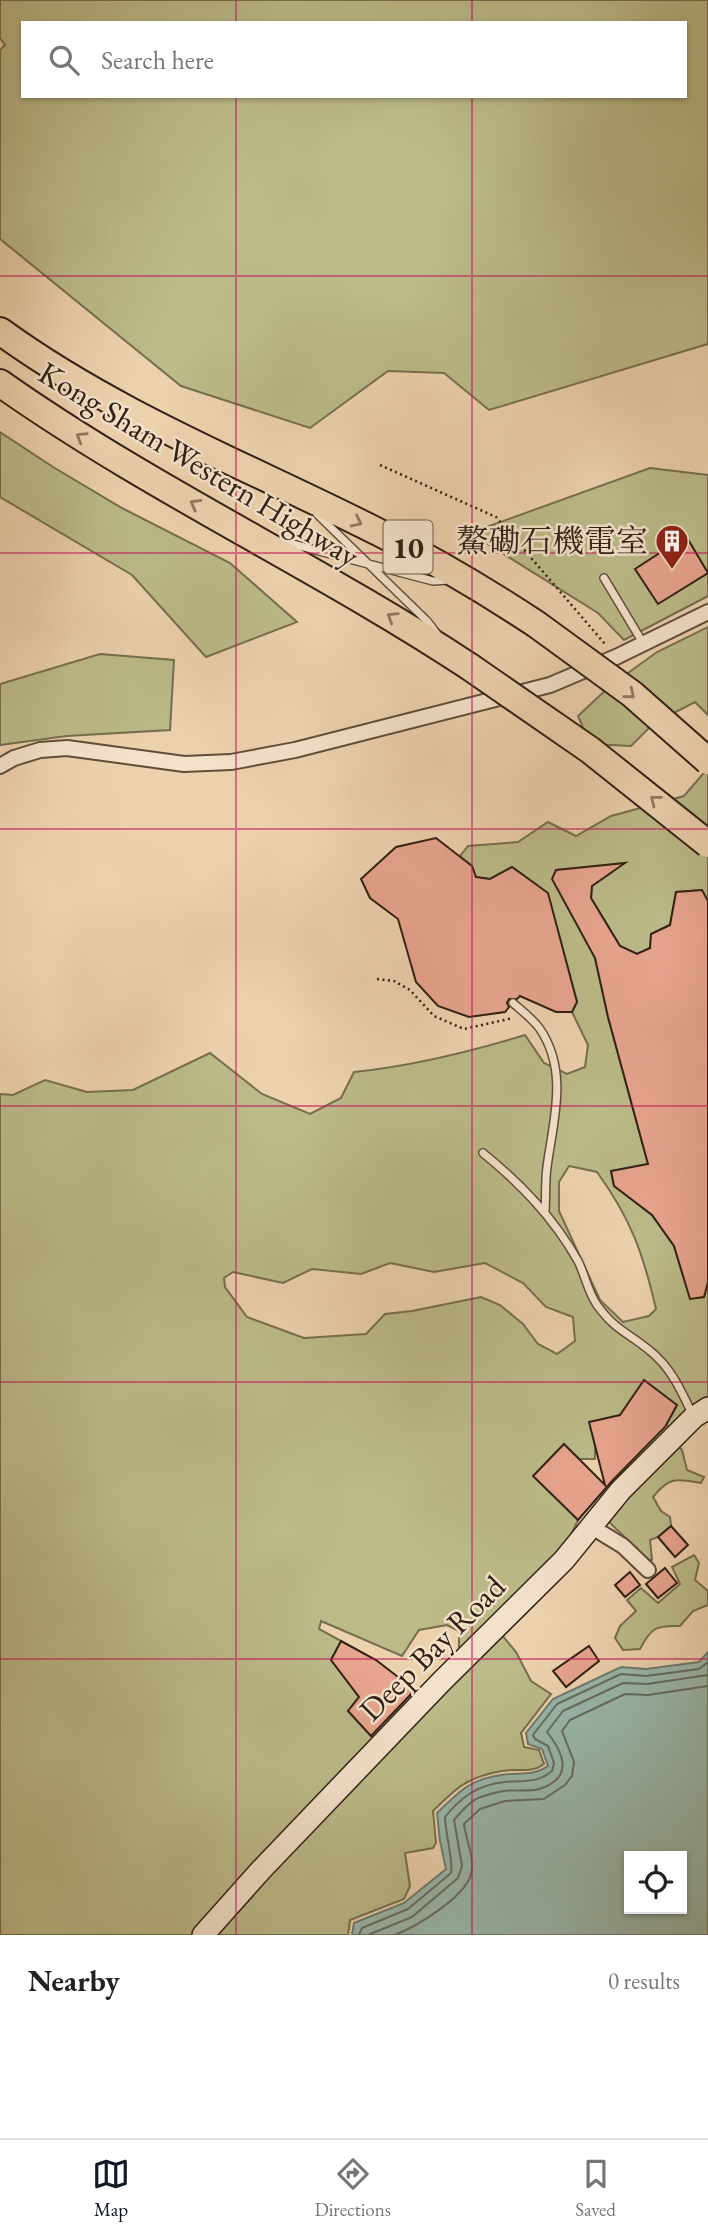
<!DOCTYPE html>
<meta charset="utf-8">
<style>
body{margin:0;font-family:"EB Garamond","Noto Serif SC",serif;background:#f2f2f2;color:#222}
.controls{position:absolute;right:21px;bottom:21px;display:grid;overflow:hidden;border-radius:0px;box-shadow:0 2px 5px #0004}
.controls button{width:63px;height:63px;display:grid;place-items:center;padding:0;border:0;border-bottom:2px solid #e0e0e0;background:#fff;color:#222;font:35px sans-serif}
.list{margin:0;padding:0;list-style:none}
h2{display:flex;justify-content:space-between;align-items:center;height:91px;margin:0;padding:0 28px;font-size:30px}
h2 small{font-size:23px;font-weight:400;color:#767676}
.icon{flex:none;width:38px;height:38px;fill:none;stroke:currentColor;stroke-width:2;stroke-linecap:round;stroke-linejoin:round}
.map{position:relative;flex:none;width:708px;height:1935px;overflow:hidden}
.search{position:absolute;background:#fff;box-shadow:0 2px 5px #0004;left:21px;right:21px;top:21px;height:77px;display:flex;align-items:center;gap:18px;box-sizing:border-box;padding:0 24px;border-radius:0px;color:#767676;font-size:26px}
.sheet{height:203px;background:#fff}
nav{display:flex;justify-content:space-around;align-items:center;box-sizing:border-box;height:98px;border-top:2px solid #e0e0e0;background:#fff;font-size:19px;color:#767676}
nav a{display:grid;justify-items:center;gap:4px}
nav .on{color:#111827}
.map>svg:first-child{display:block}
</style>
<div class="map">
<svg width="708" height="1935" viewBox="0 0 708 1935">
<rect width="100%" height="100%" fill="#ecd1ad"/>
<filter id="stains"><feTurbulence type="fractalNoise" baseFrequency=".00286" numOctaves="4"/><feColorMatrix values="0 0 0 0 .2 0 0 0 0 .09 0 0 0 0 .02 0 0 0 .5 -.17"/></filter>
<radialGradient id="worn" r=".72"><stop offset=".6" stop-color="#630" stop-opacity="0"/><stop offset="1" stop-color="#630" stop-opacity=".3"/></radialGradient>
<path fill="#bbba88" stroke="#766e4e" stroke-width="2" fill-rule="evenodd" d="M0,0H708V344L489,410L444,373L388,371L310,428L181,386L0,239V50L5,45L0,38ZM23,23H685V96H23Z
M0,432L53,467L122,508L230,563L297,622L206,657L132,575L0,497Z
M650,468L708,475V596L624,640L598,613L470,533Z
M708,627V715L695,702L654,723L631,746L590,744L578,716L610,686L657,652Z
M100,654L174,660L170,730L67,736L0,745V684Z
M708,768V901L702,890L676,892L670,925L652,934L650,948L637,954L620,946L591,898L592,886L612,872L609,865L556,870L595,958L608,1017L648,1164L611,1171L614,1186L652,1215L674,1246L690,1298L704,1297L708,1282V1399L672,1428L666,1425L677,1405L620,1415L595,1444V1459H579L564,1445L578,1520L567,1543L491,1622L516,1652L531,1681L551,1694L521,1733L524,1747L539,1750L544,1764C531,1774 517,1768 502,1771C467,1777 456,1788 433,1811L436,1843L433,1848L405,1853L410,1886L404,1899L350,1920L348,1935H0V1094L13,1095L45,1080L87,1092L133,1090L210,1053L262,1094L310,1114L341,1098L354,1072C413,1066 469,1052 525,1035L544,1063L567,1074L585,1067L588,1045L572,1012L577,1002L557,929L538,886L512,867L490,879L476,877L472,866L460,856L468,846L518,842L548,822L576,836L611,816L684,796ZM569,1166L597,1172C631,1219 643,1253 656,1309L649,1316L623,1322L600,1300L559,1211V1182ZM390,1263L434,1272L485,1263L523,1283L546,1307L573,1317L575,1341L557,1354L538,1344L523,1324L500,1305L481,1297L412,1311L385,1314L366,1334L304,1338L247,1317L225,1287L224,1278L233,1272L283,1283L312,1269L361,1274ZM321,1621L402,1656L419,1630L447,1625L459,1631V1655L374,1739L348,1711L359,1697L331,1660L341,1641L319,1629Z
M676,1443L682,1450L687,1470L704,1477L701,1483C676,1479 670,1476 653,1497L661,1511L670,1517L671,1526L658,1537L650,1540L652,1560L646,1561L638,1550L606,1519Z
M694,1555L699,1563L695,1580L708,1591V1605L693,1611L680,1626C656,1625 651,1628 640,1649L623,1650L615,1638L620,1626L636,1611L627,1600L641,1588L658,1603L680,1584L672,1567Z"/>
<path fill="#99b7ab" stroke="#6f7b6f" stroke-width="2" fill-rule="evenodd" d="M708,1652V1935H352L354,1923L404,1903L446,1869L440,1841L437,1813C459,1792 468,1780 501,1775C519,1772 532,1777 548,1766L542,1749L528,1744L526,1733L553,1699L621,1667L646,1669L699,1662ZM629,1856H682V1909H629Z"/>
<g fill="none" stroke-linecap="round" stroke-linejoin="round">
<path stroke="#656c60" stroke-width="2" d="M359,1935L362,1928L408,1909L451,1873C454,1865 445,1830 445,1817C461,1797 479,1784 505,1782C525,1780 536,1784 552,1771L554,1763L548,1746L535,1739L533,1735L557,1704L621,1674L646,1676L699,1669L708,1662
M368,1935L412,1917L458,1878L462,1866L454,1820C460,1813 469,1802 478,1798C486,1795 496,1792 504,1791C516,1789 531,1793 542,1788C575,1776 562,1751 547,1732L563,1711L623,1683L647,1684L708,1675
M395,1935C417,1926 472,1894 472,1868C473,1854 466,1839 464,1824L480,1809L505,1801L544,1799L565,1785L572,1776L574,1762L562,1731L570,1720L625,1694L648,1695L708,1686"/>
</g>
<path fill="#e7a48e" stroke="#312114" stroke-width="2" d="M686,536L708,573L658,604L635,569Z
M436,838L472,866L476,877L490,879L512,867L548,893L577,1002L572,1012H556L520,996L517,999H509L507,1003L509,1007L505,1012L469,1017L438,1006L416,982L398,919L370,898L361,879L396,847Z
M625,863L592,886L591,898L620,946L637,954L650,948L651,934L670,925L676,892L702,890L708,901V1282L704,1297L690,1299L674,1246L652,1215L614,1186L611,1171L648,1164L608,1017L595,958L552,879L556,870Z
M644,1380L677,1405L665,1427L612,1481L578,1520L533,1476L564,1444L605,1485L589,1422L620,1415Z
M671,1526L688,1545L675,1557L658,1537Z
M665,1568L677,1583L658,1598L646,1584Z
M630,1572L640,1585L625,1597L615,1585Z
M341,1641L376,1660L415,1690L371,1736L348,1711L359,1697L331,1660Z
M589,1646L599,1661L566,1687L553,1671Z"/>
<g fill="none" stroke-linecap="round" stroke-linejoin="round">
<defs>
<path id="lane" d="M317,514L427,621L437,634
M281,541L433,581L449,580
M604,578L643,643
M513,1003C522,1011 533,1019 540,1029C569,1072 553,1121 547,1167C545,1182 546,1197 545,1211
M483,1153C521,1184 553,1217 578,1261C585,1275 588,1292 597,1305C615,1330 627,1332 649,1350C671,1367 682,1392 693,1416"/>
<path id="street" d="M0,766L14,758L40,750L67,748L184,764L231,762L295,750L550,685L616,657L708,612
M592,1527L623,1546L648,1570"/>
<path id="secondary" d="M203,1935L261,1870L441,1682L564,1560L621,1490L694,1417L708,1408"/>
<path id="highway" d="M0,331C117,416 252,468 380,533C434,560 486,591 536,624
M0,383C150,489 317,566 470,667"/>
</defs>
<use href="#lane" stroke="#604d3a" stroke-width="10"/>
<use href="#street" stroke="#604d3a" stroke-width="18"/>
<use href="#secondary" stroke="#312114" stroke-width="24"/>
<use href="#highway" stroke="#312114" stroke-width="30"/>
<path stroke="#312114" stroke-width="2.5" stroke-dasharray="2 3.5" stroke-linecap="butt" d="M380,465L496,517L605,644
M377,979L394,981L410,990L434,1016L464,1029L513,1018"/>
<use href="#lane" stroke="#f3e1ca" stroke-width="7"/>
<use href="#street" stroke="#f3e1ca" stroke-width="14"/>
<use href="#secondary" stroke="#f3e1ca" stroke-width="21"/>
<use href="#highway" stroke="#ecd1ad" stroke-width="26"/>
<defs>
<path id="highway-bridge" d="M536,624L632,694L708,761
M470,667L590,750L708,844"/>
</defs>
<use href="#highway-bridge" stroke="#312114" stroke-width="30" stroke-linecap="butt"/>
<use href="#highway-bridge" stroke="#ecd1ad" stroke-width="26"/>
</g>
<defs><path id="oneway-chevron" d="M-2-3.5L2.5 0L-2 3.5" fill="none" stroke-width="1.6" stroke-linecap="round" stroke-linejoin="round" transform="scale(1.75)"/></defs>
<g stroke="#8e7960">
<use href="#oneway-chevron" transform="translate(81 437) rotate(-148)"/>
<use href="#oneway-chevron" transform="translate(195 504) rotate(-151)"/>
<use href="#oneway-chevron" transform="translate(357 522) rotate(26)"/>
<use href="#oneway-chevron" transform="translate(392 617) rotate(-148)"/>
<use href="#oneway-chevron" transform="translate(630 694) rotate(39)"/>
<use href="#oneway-chevron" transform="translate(655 800) rotate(-142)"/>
</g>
<path fill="none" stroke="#c2185b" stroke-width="2" stroke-opacity="0.55" d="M236,0V23M472,0V23M236,96V1935M472,96V1935M0,276H708M0,553H708M0,829H708M0,1106H708M0,1382H708M0,1659H708"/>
<defs>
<symbol id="building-pin" viewBox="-11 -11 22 30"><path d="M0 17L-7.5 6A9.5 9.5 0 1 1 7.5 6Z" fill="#8f2418" stroke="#f3e1ca"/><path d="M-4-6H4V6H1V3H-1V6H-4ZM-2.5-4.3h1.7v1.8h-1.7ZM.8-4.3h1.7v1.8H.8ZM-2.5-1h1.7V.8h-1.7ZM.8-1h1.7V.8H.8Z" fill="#fff"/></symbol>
</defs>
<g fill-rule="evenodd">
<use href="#building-pin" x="653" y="522" width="38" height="52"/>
</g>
<g text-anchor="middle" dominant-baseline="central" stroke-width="5" stroke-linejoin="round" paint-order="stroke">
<rect fill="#f3e1ca" stroke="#6b5b4b" stroke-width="2" x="383.5" y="520.5" width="49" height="53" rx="5"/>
<g font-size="30" font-weight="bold" fill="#312114">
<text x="408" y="547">10</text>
</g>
<g font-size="32" fill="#312114" stroke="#f3e1ca">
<text transform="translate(199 464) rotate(31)">Kong Sham Western Highway</text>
<text transform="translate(432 1648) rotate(-45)">Deep Bay Road</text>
</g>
<g font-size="32" fill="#312114" stroke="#f3e1ca" text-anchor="end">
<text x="648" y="541">鰲磡石機電室</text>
</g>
</g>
<rect width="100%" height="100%" filter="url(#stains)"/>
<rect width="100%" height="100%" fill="url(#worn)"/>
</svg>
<div class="controls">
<button><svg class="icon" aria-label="locate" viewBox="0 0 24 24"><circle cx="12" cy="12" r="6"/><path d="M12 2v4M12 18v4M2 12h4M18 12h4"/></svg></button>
</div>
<div class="search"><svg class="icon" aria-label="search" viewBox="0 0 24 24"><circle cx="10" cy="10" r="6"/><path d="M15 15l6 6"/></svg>Search here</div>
</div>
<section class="sheet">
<h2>Nearby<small>0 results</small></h2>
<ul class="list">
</ul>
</section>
<nav>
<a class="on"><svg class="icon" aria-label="map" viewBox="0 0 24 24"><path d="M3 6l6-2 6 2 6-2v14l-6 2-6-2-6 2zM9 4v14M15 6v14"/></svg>Map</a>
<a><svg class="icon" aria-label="directions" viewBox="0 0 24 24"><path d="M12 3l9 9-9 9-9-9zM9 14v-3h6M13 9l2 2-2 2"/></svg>Directions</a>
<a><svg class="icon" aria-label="saved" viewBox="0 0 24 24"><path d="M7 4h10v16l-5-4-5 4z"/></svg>Saved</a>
</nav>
